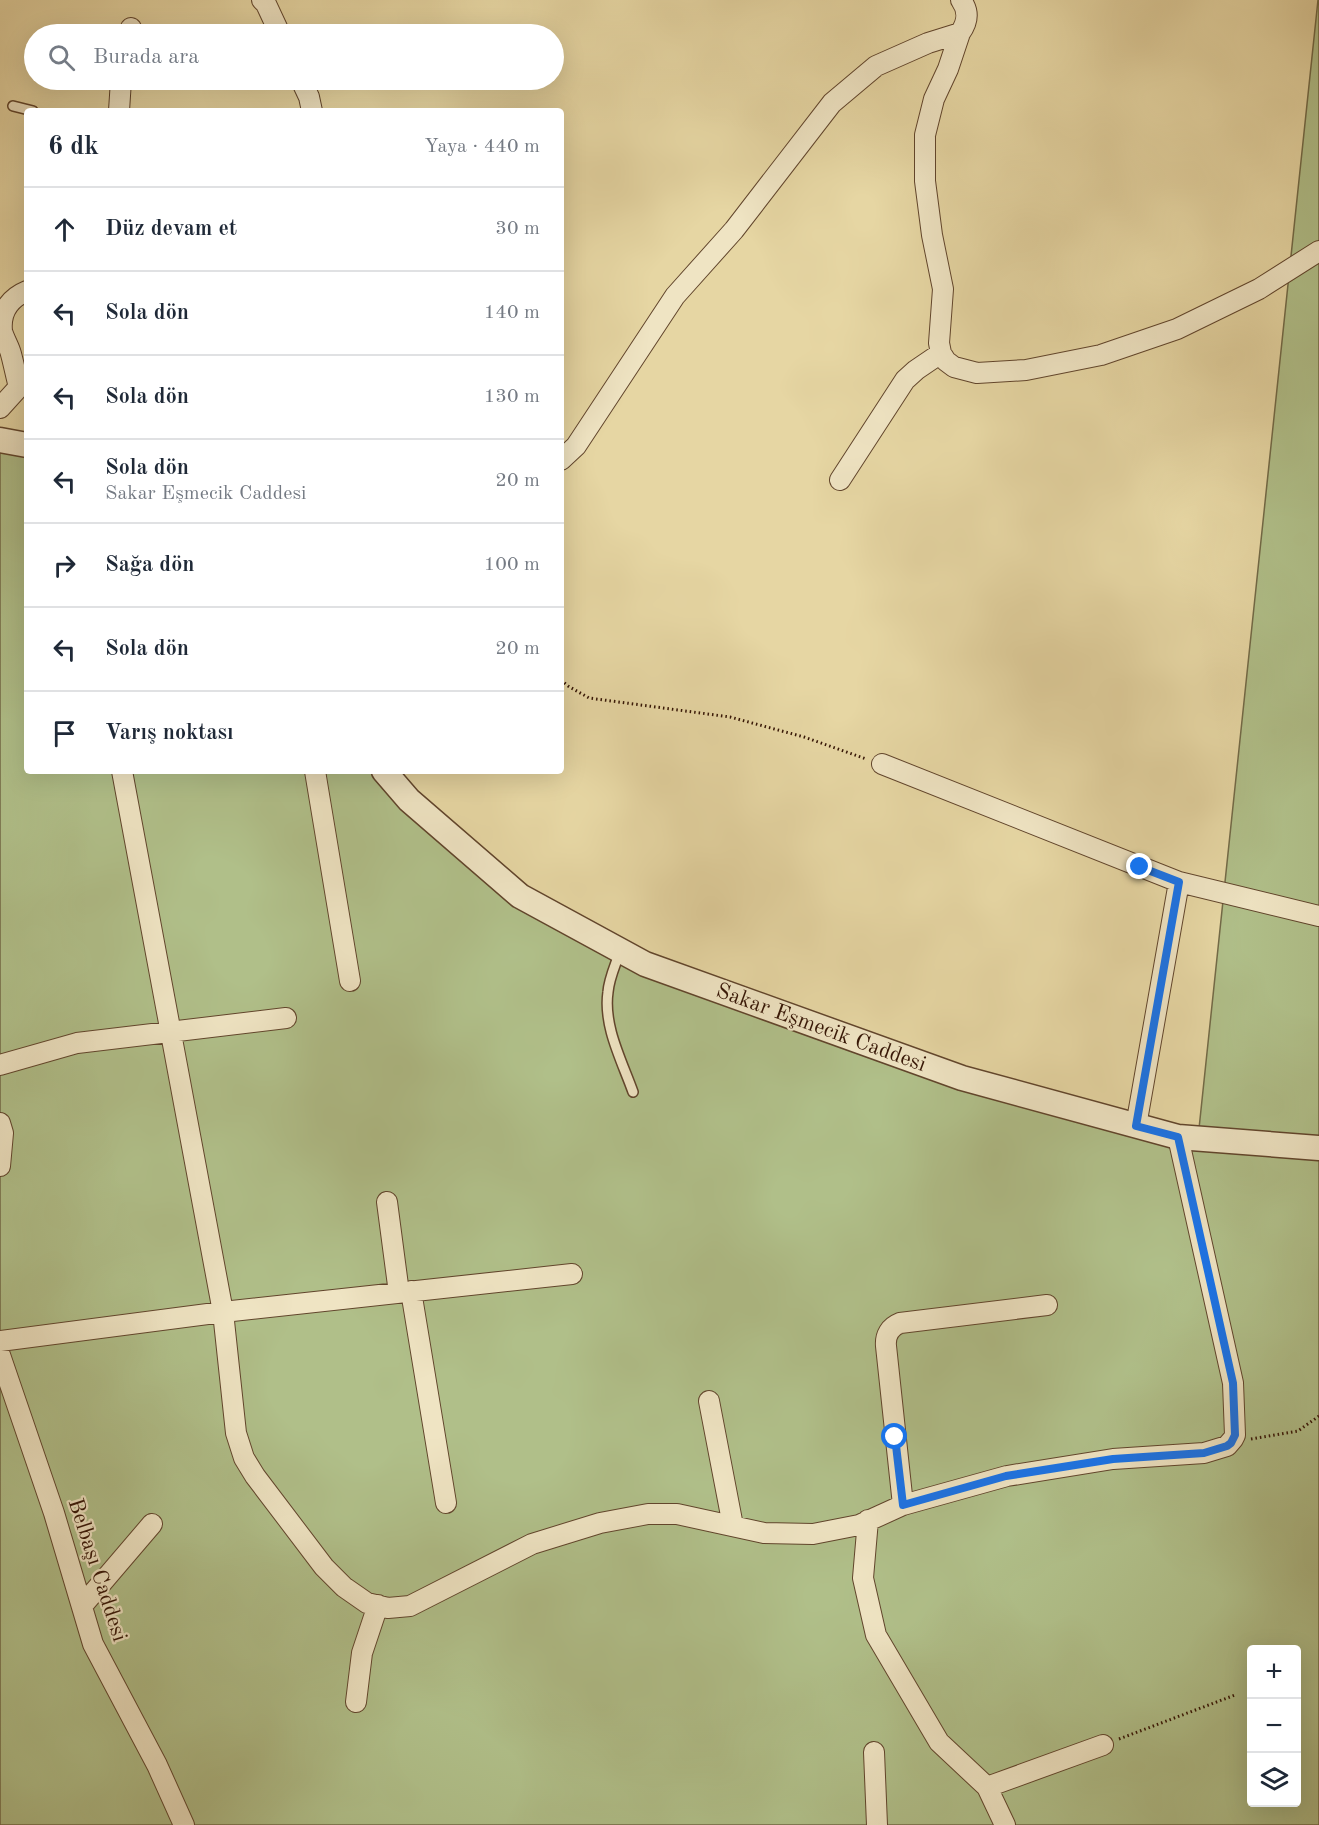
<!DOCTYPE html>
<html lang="tr">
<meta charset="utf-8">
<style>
body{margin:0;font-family:"Old Standard TT",serif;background:#f6f6f7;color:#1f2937}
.controls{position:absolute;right:18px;bottom:18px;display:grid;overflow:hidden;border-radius:6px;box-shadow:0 6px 24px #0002}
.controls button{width:54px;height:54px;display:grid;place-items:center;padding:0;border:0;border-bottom:2px solid #e0e1e3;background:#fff;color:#1f2937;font:30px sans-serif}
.stop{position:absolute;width:18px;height:18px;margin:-14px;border:4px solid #1a73e8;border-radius:50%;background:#fff}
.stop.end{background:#1a73e8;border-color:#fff;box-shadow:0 2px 6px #0008}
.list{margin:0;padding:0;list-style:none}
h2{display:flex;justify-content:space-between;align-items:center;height:78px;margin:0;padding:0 24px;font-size:26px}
h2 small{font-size:20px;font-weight:400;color:#747a83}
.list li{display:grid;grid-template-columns:39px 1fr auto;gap:18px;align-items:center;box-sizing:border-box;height:84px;padding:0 24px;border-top:2px solid #e0e1e3}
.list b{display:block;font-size:22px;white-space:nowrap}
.list p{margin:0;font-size:20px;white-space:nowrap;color:#747a83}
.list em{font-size:20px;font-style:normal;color:#747a83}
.icon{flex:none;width:33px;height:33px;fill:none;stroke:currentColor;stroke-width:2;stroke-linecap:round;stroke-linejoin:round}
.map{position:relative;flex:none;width:1319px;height:1825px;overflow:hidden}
.search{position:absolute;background:#fff;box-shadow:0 6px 24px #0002;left:24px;top:24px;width:540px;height:66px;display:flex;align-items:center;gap:15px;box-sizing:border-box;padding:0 21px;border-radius:33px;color:#747a83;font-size:22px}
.panel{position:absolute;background:#fff;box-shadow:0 6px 24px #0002;left:24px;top:108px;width:540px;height:666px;border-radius:6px}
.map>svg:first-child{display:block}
</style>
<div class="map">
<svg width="1319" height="1825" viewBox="0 0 1319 1825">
<rect width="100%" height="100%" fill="#e6d6a3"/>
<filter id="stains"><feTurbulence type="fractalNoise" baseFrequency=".00333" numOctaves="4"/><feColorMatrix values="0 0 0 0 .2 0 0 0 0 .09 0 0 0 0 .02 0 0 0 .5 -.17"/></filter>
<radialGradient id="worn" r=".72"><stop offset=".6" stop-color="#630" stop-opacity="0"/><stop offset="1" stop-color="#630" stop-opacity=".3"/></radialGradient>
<path fill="#b0bf89" stroke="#726a47" stroke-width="1.5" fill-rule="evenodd" d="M1318,0H1319V1825H0V441L27,447V771H384L550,913L792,1018L1198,1138ZM1252,1650H1296V1802H1252Z"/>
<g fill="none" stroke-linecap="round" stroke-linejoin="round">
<defs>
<path id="service" d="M13,106L33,111
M620,951C616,964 609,978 608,992C603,1026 622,1061 633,1092"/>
<path id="minor" d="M262,0L266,4L280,34
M960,33L948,69L934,99L925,135V181L932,235L943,289L939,343L941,353L946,361L954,367L977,373L1026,370L1101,355L1177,329L1259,289L1319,251
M130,34L131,28
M301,80L309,97L312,111
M119,111L121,80
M0,408L19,387C16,376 14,365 11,354C9,346 4,339 2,331C0,312 10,298 27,291
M561,460L576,446L675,296L734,230L832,103L876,66L928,43L960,33C968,22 969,11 961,0
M840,480L905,380L916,370L941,353
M882,764L1179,882L1136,1126
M122,771L223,1312L236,1433L244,1458L255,1476L324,1567L344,1587L367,1603L388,1608L410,1606L532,1544L600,1523L648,1514H677L764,1533L813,1534L859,1525L903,1505L886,1346C885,1335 890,1327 900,1323L1047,1305
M315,771L350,981
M1179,882L1319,916
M0,1065L77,1043L286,1018
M0,1123L3,1133L0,1166
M387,1202L399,1293
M411,1291L446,1503
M0,1341L223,1312L572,1274
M0,1355L54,1513L93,1644L157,1765L184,1825
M709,1401L733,1526
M903,1505L1007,1476L1113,1459L1204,1453L1227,1446L1233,1439L1235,1435L1233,1383L1178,1137
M868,1520L863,1578L876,1635L939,1742L987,1787L1103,1745
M82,1606L152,1524
M356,1702L362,1653L378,1605
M874,1752L877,1825
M987,1787L1005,1825"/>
<path id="tertiary" d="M0,440L27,445
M384,771L409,800L520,896L645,964L962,1078L1178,1137L1319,1148"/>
</defs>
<use href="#service" stroke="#61452c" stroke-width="12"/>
<use href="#minor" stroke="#61452c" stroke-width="22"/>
<use href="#tertiary" stroke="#61452c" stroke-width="27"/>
<path stroke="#351505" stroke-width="3" stroke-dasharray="1.5 3" stroke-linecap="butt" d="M561,680L568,686L589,698L730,717L804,737L866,759
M1251,1439L1298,1431L1319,1416
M1119,1739L1235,1695"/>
<use href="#service" stroke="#efe4c3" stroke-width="9"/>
<use href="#minor" stroke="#efe4c3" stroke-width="20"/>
<use href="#tertiary" stroke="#efe4c3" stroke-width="24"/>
</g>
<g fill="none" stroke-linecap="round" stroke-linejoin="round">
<path stroke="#1a73e8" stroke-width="8" d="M895,1437L903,1505L1006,1476L1113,1459L1204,1453L1227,1446L1231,1443L1235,1435L1233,1383L1178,1137L1136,1126L1179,882L1140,867"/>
</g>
<g text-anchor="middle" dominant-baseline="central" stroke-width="4.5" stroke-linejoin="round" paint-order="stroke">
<g font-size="22" fill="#351505" stroke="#efe4c3">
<text transform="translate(821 1028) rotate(20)">Sakar Eşmecik Caddesi</text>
<text transform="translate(97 1570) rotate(72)">Belbaşı Caddesi</text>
</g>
</g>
<rect width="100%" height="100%" filter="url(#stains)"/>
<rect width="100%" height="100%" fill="url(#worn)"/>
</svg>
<div class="controls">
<button>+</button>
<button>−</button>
<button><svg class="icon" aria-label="layers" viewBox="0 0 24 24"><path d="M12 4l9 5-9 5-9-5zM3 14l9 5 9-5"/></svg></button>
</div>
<div class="stop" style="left:895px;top:1437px"></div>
<div class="stop end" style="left:1140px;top:867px"></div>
<div class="search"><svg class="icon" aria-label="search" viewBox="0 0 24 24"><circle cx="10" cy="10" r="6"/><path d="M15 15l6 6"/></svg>Burada ara</div>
<section class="panel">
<h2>6 dk<small>Yaya · 440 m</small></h2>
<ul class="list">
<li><svg class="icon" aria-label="ahead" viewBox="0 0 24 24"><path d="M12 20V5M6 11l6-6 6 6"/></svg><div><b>Düz devam et</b></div><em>30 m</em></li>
<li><svg class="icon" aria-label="left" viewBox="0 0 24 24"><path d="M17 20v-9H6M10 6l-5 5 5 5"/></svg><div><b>Sola dön</b></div><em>140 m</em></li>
<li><svg class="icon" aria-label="left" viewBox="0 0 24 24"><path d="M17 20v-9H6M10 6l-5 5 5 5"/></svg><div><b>Sola dön</b></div><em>130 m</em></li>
<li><svg class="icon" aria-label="left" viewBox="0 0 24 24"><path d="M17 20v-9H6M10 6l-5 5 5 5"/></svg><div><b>Sola dön</b><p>Sakar Eşmecik Caddesi</p></div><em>20 m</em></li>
<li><svg class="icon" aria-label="right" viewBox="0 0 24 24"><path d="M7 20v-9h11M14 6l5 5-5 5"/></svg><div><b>Sağa dön</b></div><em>100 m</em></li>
<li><svg class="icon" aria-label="left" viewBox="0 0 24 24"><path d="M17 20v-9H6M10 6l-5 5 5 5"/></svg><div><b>Sola dön</b></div><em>20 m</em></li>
<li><svg class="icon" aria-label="arrive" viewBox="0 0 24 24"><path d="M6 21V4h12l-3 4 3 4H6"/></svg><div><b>Varış noktası</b></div></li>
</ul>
</section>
</div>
